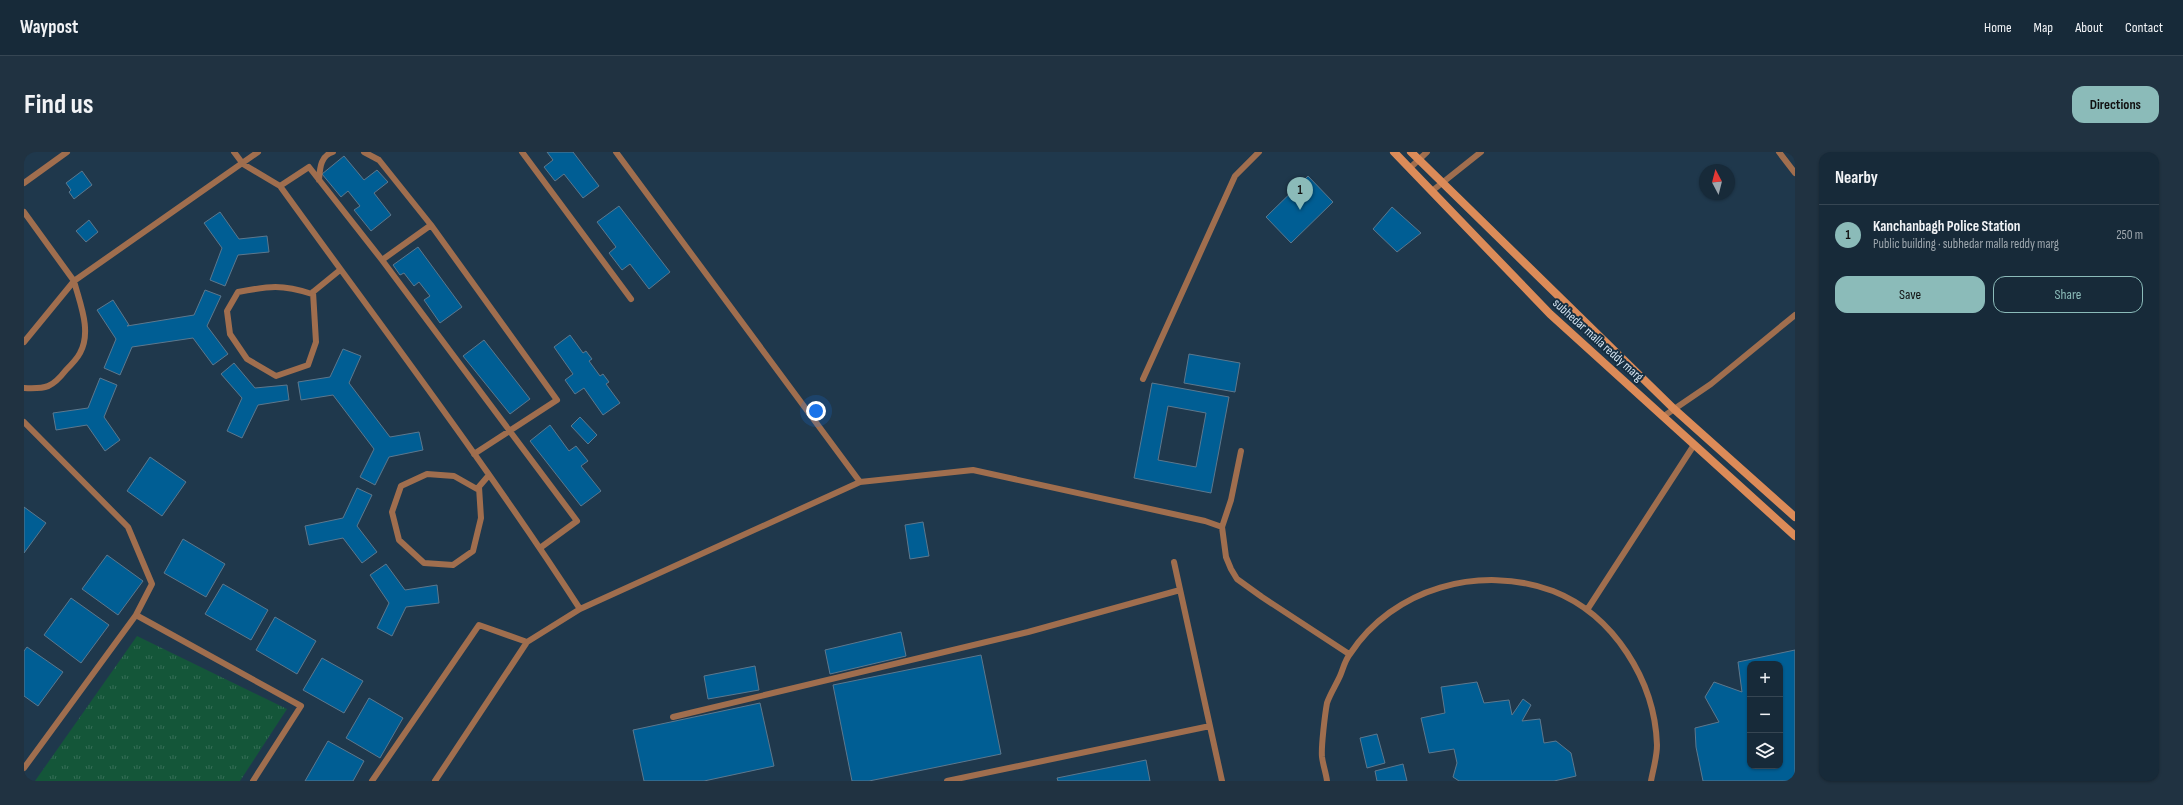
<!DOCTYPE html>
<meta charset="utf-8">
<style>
body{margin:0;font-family:"Sofia Sans Condensed",sans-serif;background:#203241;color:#f1f3f6}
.controls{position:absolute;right:12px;bottom:12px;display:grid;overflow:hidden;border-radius:8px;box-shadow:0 1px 3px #0004}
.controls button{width:36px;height:36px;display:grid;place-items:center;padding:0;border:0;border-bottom:1px solid #364653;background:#172a39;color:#f1f3f6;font:20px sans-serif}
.compass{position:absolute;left:1675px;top:12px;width:36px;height:36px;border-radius:50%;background:#172a39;box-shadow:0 1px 3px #0004;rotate:353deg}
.you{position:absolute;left:792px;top:259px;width:14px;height:14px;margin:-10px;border:3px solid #fff;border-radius:50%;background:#1a73e8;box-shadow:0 0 0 6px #1a73e833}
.badge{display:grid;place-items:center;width:26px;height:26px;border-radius:50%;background:#8bbbb9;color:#111;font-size:13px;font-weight:700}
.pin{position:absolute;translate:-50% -33px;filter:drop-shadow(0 1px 2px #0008)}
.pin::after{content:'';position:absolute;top:21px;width:14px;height:12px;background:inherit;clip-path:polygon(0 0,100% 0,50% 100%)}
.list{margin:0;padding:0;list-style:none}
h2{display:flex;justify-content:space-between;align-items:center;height:52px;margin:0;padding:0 16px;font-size:17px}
h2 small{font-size:13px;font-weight:400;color:#9ea7ae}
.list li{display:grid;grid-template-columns:26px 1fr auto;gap:12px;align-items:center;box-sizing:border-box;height:60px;padding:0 16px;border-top:1px solid #364653}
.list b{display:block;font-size:15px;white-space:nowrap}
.list p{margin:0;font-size:13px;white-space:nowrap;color:#9ea7ae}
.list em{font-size:13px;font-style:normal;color:#9ea7ae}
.actions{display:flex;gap:8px;padding:12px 16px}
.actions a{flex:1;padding:9px 0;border:1px solid #8bbbb9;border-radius:12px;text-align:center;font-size:14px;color:#8bbbb9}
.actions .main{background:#8bbbb9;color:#111}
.icon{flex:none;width:22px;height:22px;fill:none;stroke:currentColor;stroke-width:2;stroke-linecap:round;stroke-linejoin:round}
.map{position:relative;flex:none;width:1771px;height:629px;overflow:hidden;border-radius:12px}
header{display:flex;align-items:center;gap:24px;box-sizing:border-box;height:56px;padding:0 20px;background:#172a39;border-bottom:1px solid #364653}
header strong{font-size:19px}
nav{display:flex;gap:22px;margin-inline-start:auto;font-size:14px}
.intro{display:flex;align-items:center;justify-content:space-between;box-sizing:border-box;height:96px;padding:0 24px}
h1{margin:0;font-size:28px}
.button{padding:10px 18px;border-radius:12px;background:#8bbbb9;color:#111;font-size:14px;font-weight:700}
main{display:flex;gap:24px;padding:0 24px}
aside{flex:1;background:#172a39;border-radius:12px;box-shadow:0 1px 3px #0004}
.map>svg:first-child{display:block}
</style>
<header>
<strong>Waypost</strong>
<nav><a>Home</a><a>Map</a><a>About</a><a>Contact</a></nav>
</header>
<div class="intro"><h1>Find us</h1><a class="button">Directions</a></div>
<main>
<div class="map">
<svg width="1771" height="629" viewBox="0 0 1771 629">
<defs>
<pattern id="grass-tufts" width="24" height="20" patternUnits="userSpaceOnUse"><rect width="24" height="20" fill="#145639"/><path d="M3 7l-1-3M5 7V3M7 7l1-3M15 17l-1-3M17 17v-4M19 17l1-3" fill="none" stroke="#356e56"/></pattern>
</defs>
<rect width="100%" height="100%" fill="#1f384c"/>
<path fill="url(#grass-tufts)" d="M113,484L263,557L216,629H11Z"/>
<path fill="#005e94" stroke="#5c788e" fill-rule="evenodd" d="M523,0H549L575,34L559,46L540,22L531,29L520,15L529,8Z
M320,4L340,28L353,18L364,30L350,41L367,63L347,79L330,58L336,54L324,39L317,45L298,22Z
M58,19L68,33L50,47L45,40L47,38L42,31Z
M1284,24L1309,50L1267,91L1242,65Z
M595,54L646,120L625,137L606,112L598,118L585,101L592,95L573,70Z
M1368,55L1397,81L1373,100L1349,77Z
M196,60L215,87L243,84L245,100L214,103L201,134L186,128L198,96L180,71Z
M65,68L74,80L62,90L52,79Z
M394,95L438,155L416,171L400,148L406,144L395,130L390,134L380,121L376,123L369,113Z
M181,138L197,144L183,174L204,202L189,213L169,186L108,195L96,223L80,216L92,187L73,158L89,148L105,173L103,174L170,163Z
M546,183L559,201L562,199L568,207L565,209L576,224L579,222L585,230L582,232L596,251L579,263L560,236L551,242L541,228L549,222L530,195Z
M460,188L506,247L486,262L439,204Z
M319,197L337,204L325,231L366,285L395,280L399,298L365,305L351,333L336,325L350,297L309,243L277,248L274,230L306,225Z
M1165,202L1216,211L1211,240L1160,231Z
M210,211L231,236L263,233L265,248L234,253L218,286L203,279L218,246L197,222Z
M76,226L93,233L80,265L96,288L81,299L63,273L32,278L29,261L64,256Z
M1128,231L1205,245L1187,341L1110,326ZM1144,254L1182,261L1172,315L1134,308Z
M556,265L573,283L564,292L547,274Z
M526,273L545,299L552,294L564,309L557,314L577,339L557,354L506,289Z
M126,305L162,330L138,364L103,339Z
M333,336L348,343L333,374L353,400L338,411L319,386L285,393L281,374L319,366Z
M0,355L22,371L0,401Z
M899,370L905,404L886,407L881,373Z
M159,387L201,412L182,445L140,421Z
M83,403L119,429L94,463L58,437Z
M362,412L381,438L413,433L415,451L382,455L368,484L353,476L365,451L346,423Z
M199,432L244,458L227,488L181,462Z
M47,446L85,473L57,511L20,483Z
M251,465L292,489L273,522L232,498Z
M877,480L882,504L806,522L801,498Z
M3,495L39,520L14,554L0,544V499Z
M1771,498V629H1679L1672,595L1671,576L1695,570L1681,545L1690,530L1718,540L1714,510ZM1726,512H1756V614H1726Z
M957,503L977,602L845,629H828L809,533Z
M298,506L339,529L320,561L279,538Z
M731,514L735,538L684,547L680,524Z
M1453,530L1460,551L1485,548L1488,563L1499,547L1507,553L1498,569L1516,567L1520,591L1532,589L1547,601L1552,624L1530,629H1435L1429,625L1433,611L1430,597L1405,601L1397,566L1421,561L1417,535Z
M345,546L379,566L356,606L322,586Z
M736,551L750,614L680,629H620L609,578Z
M1353,582L1361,611L1343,616L1336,586Z
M304,589L340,609L329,629H281Z
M1122,608L1126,629H1034L1033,626Z
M1379,612L1383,629H1353L1351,619Z"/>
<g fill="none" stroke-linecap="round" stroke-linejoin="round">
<path stroke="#a06e4e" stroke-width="6" d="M210,0L219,12L256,34C357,174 462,312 556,457
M340,0L355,8L407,73
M498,0L607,147
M1755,0L1771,21
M1387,15L1403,0
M295,28C296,17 296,4 309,0
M0,31L43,0
M256,34L285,15L358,108L553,369L516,396
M1408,39L1457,0
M0,60L50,129L0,190
M358,108L407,73L533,248L450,302
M289,140L292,190L284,213L252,224L223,207L206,182L203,159L214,140C245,134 258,132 288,142L289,140L316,118
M1119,227L1211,24L1235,0
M0,236C22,237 28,236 42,218C47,213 53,207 56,201C68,179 56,152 50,129L234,0
M1640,264L1687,232L1771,163
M0,270L104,375L128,432L112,463L277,554L229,629
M1217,299L1207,348L1198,375L1202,405L1207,417L1213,427L1238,445L1325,502
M836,330L949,318L1181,369L1198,375
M455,335L457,366L449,399L429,413L400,411L375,388L368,360L377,334L403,322L430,324L453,337L465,323
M1150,410L1198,629
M1563,458L1670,293
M649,565L1004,480L1156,438
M0,616L112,463
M348,629L455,473L503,490L556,457L836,330L592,0
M411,629L503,490
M923,629L1186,574
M1303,629C1302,621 1299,613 1298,605C1297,595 1301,562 1303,551C1306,542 1312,533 1316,524C1319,517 1321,508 1326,502C1369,436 1456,412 1529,439C1590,463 1631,529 1633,593C1633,605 1629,618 1627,629"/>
<path stroke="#dc8b58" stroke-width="8" d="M1370,0L1526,162L1771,384
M1387,0L1650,257L1771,365"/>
</g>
<g text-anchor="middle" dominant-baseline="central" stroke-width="4" stroke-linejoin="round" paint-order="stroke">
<g font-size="13" fill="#d4e3f0" stroke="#152e41">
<text transform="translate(1574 188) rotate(42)">subhedar malla reddy marg</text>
</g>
</g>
</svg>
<div class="controls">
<button>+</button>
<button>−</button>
<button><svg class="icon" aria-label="layers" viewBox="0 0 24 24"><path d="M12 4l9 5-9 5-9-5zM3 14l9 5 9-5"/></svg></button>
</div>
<svg class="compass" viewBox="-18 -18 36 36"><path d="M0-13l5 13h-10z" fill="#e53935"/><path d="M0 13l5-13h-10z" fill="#9ea7ae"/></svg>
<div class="you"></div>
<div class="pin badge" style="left:1276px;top:58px">1</div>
</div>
<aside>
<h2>Nearby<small></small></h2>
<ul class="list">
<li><span class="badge">1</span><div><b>Kanchanbagh Police Station</b><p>Public building · subhedar malla reddy marg</p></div><em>250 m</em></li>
</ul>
<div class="actions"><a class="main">Save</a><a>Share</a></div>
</aside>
</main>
